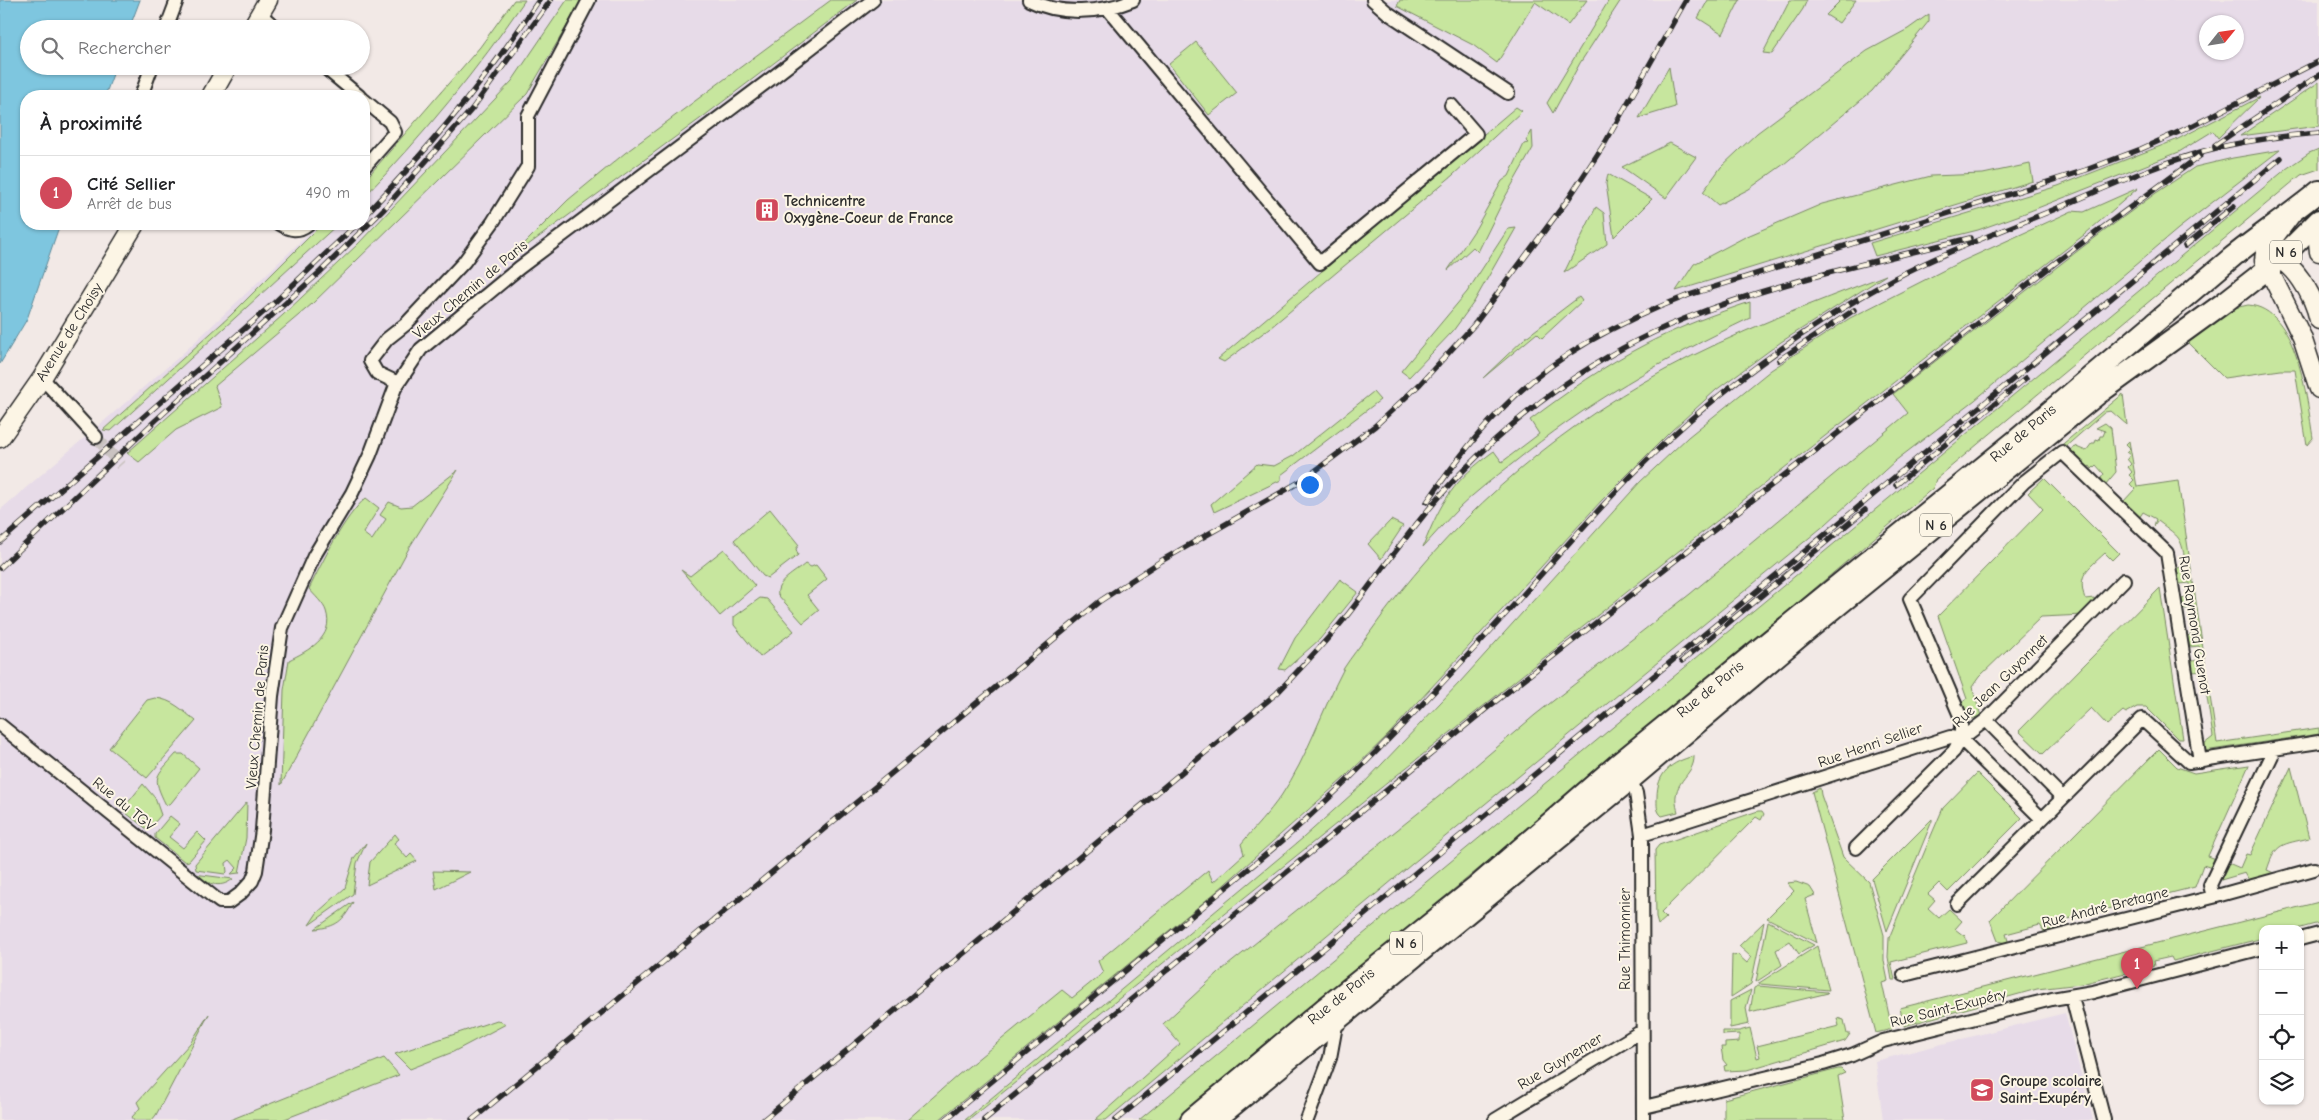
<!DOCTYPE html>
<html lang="fr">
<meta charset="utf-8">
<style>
body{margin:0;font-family:"Comic Neue",sans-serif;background:#f2f2f2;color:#202124}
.controls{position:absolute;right:15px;bottom:15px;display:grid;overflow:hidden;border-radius:10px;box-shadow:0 1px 4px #0004}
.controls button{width:45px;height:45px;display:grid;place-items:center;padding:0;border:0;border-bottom:1px solid #e0e0e0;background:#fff;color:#202124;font:25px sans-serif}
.compass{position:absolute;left:2199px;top:15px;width:45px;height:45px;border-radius:50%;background:#fff;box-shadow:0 1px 4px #0004;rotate:60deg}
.you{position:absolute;left:1309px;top:484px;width:18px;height:18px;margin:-12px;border:4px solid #fff;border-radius:50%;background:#1a73e8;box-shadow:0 0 0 8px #1a73e833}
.badge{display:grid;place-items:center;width:32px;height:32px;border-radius:50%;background:#d1495b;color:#fff;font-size:16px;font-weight:700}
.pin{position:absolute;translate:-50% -41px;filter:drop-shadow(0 1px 2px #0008)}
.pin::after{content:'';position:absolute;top:26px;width:18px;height:15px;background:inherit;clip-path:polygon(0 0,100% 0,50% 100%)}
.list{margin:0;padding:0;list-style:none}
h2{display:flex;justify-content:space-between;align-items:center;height:65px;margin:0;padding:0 20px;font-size:21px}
h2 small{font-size:16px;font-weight:400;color:#757577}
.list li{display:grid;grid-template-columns:32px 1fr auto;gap:15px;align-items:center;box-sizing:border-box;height:75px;padding:0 20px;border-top:1px solid #e0e0e0}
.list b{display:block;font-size:19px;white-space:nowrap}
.list p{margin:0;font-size:16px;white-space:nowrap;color:#757577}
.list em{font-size:16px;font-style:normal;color:#757577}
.icon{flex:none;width:28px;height:28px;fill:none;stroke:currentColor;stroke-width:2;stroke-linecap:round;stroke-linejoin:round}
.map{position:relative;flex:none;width:2319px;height:1120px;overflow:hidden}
.search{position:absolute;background:#fff;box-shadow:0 1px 4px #0004;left:20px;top:20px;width:350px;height:55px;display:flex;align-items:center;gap:12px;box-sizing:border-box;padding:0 18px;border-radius:28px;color:#757577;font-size:19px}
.panel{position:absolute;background:#fff;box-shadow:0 1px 4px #0004;left:20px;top:90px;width:350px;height:140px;border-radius:20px}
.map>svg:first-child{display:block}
</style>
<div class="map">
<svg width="2319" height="1120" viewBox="0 0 2319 1120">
<rect width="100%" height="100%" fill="#f2e9e6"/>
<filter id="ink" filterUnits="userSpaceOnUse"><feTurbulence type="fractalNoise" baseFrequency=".02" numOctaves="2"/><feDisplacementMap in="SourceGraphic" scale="10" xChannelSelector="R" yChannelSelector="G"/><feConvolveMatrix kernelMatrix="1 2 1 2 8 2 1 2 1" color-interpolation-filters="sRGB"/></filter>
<g filter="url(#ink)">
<path fill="#e7dbe8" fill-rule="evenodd" d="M514,0H2319V152L1152,1120H0V510L180,356L319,224H364V181L378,167L480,47ZM2206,22H2236V52H2206Z
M2065,1013L2093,1120H1883L1875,1061Z"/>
<path fill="#c7e69e" stroke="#798864" d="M514,0H525C477,70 423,136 364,197V181L480,47Z
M567,0H582L527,94L312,304L215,386L222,407L176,430L139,462L127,453L283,315L358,244L512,81Z
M831,0H857L704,116L509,259L568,200L625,153Z
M1400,0H1587L1568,25L1535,2L1497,63L1473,45L1397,6Z
M1609,0H1621L1580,63L1553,113L1547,103Z
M1708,0H1740L1723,34L1698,18Z
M1790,0H1807L1803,9L1772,54L1763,53Z
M1841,0H1856L1839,23L1826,15Z
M1929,14V21L1872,91L1784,164L1749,189L1718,205L1703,192L1721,167L1757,133L1867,51L1908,29Z
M1196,42L1237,93L1209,115L1169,64Z
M1669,67L1675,107L1639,118Z
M2319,82V126L2240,136Z
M2260,97L2218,138L2213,131L2179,152L2020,215L1978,230L1875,256L1870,243L2058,186L2176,140Z
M1516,107L1522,111L1453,175L1270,328L1224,362L1218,359Z
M1532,131L1533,148L1504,199L1478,252L1473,247L1448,270L1476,228L1502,181L1509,176L1524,144L1528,143L1526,141Z
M1670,143L1696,157L1666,198L1622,167Z
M2319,149V169L2301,175L1936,479L1933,488L1713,675L1175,1120H1139L2286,169L2309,153Z
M2280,150L2178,229L1975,400L1895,461L1826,524L1412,864L1106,1120H1095L1180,1044L1163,1024L1218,973L1442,794L1535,715L1690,594L1908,413L1893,394L2084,246L2156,193L2195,167L2233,158Z
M2030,164L2033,181L1676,291L1694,264L1745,237L1822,204L1931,176L1983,174Z
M1608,174L1652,199L1614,237L1606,184Z
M2138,188L2084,235C1708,524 1338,821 969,1120H965L1303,838L1363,784L1460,682L1640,482L1688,437L1771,370L1850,318L1956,264L2072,211L2084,212Z
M1596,207L1604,213L1607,244L1564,273Z
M322,224H338L111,431L103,430L230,316Z
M1516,228L1474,302L1453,331L1409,377L1401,371L1467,292L1508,229Z
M1886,275L1781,342L1716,390L1670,432L1602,500L1389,734L1344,778L1216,892L939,1120H907L958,1075L1062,990L1072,998L1103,973L1098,961L1208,870L1213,882L1244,854L1241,844C1254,828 1269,813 1281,796C1308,756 1322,710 1344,668C1351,657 1360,646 1368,635C1445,526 1547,434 1665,370C1735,332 1811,304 1886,275Z
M1579,297L1582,301L1542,338L1537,333L1483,378L1525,338Z
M1750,302V318C1662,360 1588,402 1512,464C1494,478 1475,492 1459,508C1447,520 1435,534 1423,547C1441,501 1454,480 1494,451L1502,462L1539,434L1530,420C1567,392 1605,365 1646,344C1679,327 1714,314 1750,302Z
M2248,305C2298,308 2307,400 2313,438L2307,445L2295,370H2281L2224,378L2187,341L2230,309Z
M1373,392L1380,400L1281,475V480L1214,512L1211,504L1257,464L1274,466L1293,456Z
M2123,394L2127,425L2111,411L2105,412L2063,449L2058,448Z
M2105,423L2111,428L2116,472L2105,485L2100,484L2103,481L2101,478L2104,474L2096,465L2092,469L2090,466L2086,469L2070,451L2074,446L2086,451L2092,443H2095L2096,439L2099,440L2100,436H2103L2105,431L2096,428Z
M2129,441L2137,487L2178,481L2217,743L2319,728V734L2204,751V744L2213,737L2203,671L2193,672L2192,661L2201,660L2199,646L2190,647L2187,636L2197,633L2194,608L2184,609L2182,598L2192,596L2190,583L2180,584L2176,568L2186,567C2181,535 2181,539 2158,521L2154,526L2156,519L2143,512L2137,521L2123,502L2135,489L2130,484L2134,480L2129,475L2132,472L2128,467L2131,464L2127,459L2130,455L2126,452L2130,448L2126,444Z
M458,470L409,548L281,785L284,690L289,660C307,651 335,638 326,611C324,604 314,595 309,589C322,563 344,516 366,498L379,508L363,533L372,540L386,519L380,515L389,502L401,507L412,506Z
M2044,478L2119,553L2112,560L2105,553C2087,570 2077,574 2085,599L2094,598L2095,602L2084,615L2041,617L1979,677L1972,687L1981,716L1967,720L1961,703L1967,699L1938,616L2043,509L2028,493Z
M770,509L799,545L796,549L798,555L768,578L763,576L734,540Z
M1391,520L1403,526L1381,559L1368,544Z
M724,549L755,586L720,616L681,570L690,576Z
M805,564L811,567L816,565L827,579L807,595L819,610L803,623L778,595C775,582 796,572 805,564Z
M1340,579L1358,592L1320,639L1285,670L1279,669L1295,638Z
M2160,588L2183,739H2178L2146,707H2137L2126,713L2123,711L2107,725L2091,708L2043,754L2019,731Z
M760,598L767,599L794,631L760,657L734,625V617Z
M155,698C172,699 183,711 196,721L147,778L109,748L147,700Z
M2159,749L2177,767L2194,773L2249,765L2208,856L2216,859L2212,868L2203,865L2195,887L2059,921L2054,924L2055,928L2051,934L2046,935L2040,925L2006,934L2009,944L1998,941L1990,920Z
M176,754H183L199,768L171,803L166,805C151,775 156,777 176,754Z
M1694,756C1695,777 1668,781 1678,812L1662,816C1656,811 1657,805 1657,797C1657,773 1671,762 1694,756Z
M2291,767L2309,838C2282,845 2276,842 2267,870L2276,874L2250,882L2245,873L2221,880L2220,877L2226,862L2240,868L2246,854L2250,855Z
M1977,773L2022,818L1948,892L1939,883L1928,894L1935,900L1928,908L1939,918L1949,909L1962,921L1955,929L1964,936L1965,935L1967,943L1891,962L1895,980H1892L1888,957L1889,938L1931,836L1943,808Z
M143,784L155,798L161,815L148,830L122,810Z
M1820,788L1821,795L1843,857L1869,882L1884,935V961L1888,981L1882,983L1892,1029L1876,1033L1812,792Z
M247,802L246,838L239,873L231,874L237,868L230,860L226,863L227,872L225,874L196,870L195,864Z
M1758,811H1762L1764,814L1761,820L1756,817L1661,913L1666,918L1658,925L1656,918L1655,850L1659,845Z
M170,816L180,824L169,837L183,848L197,832L206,841L189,861L185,862L155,838V834Z
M1932,819V821L1887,931L1872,879Z
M395,834L399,839L394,843L407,858L411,854L417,861L367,885L370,862Z
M366,843L357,863L353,894L309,925L317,913L345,888L354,858Z
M433,871L470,872L436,889Z
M194,874L233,879C219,890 207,883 194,874Z
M1796,882L1810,887L1815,895L1805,899L1817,943L1767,918L1794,891L1787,883Z
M353,902C344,921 336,927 315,929Z
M2319,902V923L2297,929H2263V938L2173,961L2171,957L2153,961L2154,966L2081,984L2037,989L1904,1026L1900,1008Z
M1768,921L1814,945L1799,954L1790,941L1776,950L1782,965L1756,982Z
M1764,922L1751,984L1731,997L1732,954L1735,956L1737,954L1747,963L1751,957L1739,946Z
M1817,946L1829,990L1759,984V983Z
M1758,986L1827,992L1828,993L1750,1012L1754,988Z
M1751,990L1746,1008L1749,1024L1730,1028V1001Z
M209,1014L156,1115L152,1120H134L132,1117L140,1108L137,1102L191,1042Z
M1837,1018L1844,1020L1847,1034H1850L1845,1041L1747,1070L1725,1071L1724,1066L1727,1065L1723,1060L1721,1047H1725V1043L1739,1042V1034L1723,1035V1031H1739L1750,1028L1757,1058L1760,1057L1757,1046L1839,1026Z
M497,1020L506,1024L453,1052L410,1069L395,1054Z
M384,1058L399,1075L282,1120H230Z
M1838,1069H1841L1845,1073L1838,1076L1845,1120H1724V1099Z"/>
<path fill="#7ec6df" stroke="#5d8897" d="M0,0H140L129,29H29V66H116L105,96H26V224H60L27,319L0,364Z"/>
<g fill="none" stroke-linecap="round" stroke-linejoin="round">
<path stroke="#cac3c1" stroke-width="12" stroke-dasharray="12 6" stroke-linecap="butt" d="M96,437L121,465"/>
<defs>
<path id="street" d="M1029,0C1061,16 1101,13 1133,0
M1373,0L1388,13L1508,93
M1108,9L1320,263L1476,134L1451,105
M260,14L277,29
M166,29L177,0
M323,66L359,96
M141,96L152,66
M364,100L390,122L395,132L364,167
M280,224C290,230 298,232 308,224
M42,378L96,437
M398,383L377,373L370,361L387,339L406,324L464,262L493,222L528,166V116L589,0
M1986,720L2063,798
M0,725L216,899L220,902H229L240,894L252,881L256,871L262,830L272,696L282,628L314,556L352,493L370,455L395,388L421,349L519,268L772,78L873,0
M1961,739V718L1910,599L2024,482L2062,452L2167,553L2200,761
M1627,775L1636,793L1642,835L1643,1120
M1642,835L1950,737L1961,739L2042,819
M1856,848L1954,751L1961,739L1986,720L2124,580
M2213,897L2210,885L2275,749
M1957,904L2142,719L2189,762L2319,742
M2300,939L2319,934
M1904,975L2213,897L2314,869
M2072,997L2104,1120
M1644,1107L1823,1064L1852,1055L1883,1041L2052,999L2093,992L2263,948
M1307,1120L1330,1058L1337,1020
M1495,1120L1642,1031"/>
<path id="secondary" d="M251,29L268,0
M211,96L228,66
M2291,215C2282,228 2264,246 2264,260L2302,337L2319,389
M2319,223L2317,231L2319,252
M2269,255C2294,259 2314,297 2319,320
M0,438L42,378L135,224"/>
<path id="primary" d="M1191,1120L1326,1007L1476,887L1618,764L2015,441L2230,259C2259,235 2290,215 2319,191
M1215,1120L1631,779L1799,637L2098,394L2225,302L2280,259L2319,220"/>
</defs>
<use href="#street" stroke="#2b2b2b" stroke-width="16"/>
<use href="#secondary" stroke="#2b2b2b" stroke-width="21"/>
<use href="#primary" stroke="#2b2b2b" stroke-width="24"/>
<use href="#street" stroke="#fcf5e5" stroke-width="12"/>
<use href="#secondary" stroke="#fcf5e5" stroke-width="18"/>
<use href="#primary" stroke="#fcf5e5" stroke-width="20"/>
<defs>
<path id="rail" d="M2215,145L2319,75
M364,216C428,150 488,77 539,0
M2185,246L2234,206
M1779,360L1854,310
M1896,485L2026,378
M1427,502C1453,465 1479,430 1512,399C1560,351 1626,319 1689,295L2086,170L2141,149L2192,126L2319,61
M0,542L275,302L357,224
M0,568L156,420L320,272L384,209L472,109L551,0
M1682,661L1865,510
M472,1120L1100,601L1161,561L1303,480L1375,426L1420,384L1474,325L1569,198L1605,143L1686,0
M763,1120L1277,693C1302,667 1327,641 1349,613C1385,566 1418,518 1459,475C1522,409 1600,353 1684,319C1776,282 1874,262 1970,238
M945,1120L1281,842C1367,766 1444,682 1521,597C1575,536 1629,473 1691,419C1753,366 1821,318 1893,279C1944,252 1999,232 2053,210C2103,189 2152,166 2204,151C2242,141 2280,136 2319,133
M984,1120L1487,708L2055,263L2201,155
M1116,1120L2281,158"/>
</defs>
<use href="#rail" stroke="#2b2b2b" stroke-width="5.5"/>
<use href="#rail" stroke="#fcf5e5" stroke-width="4" stroke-dasharray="11" stroke-linecap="butt"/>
</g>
</g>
<defs>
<symbol id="building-square" viewBox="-11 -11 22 22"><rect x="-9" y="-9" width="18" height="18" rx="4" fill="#d1495b" stroke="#fcf5e5"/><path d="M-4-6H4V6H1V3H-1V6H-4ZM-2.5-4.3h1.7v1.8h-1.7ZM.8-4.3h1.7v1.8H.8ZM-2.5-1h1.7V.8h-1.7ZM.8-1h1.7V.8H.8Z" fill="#fff"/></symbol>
<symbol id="school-square" viewBox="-11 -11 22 22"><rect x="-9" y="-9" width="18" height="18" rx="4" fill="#d1495b" stroke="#fcf5e5"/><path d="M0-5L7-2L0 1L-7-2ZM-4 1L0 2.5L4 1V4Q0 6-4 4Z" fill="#fff"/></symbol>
</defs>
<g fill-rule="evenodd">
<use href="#building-square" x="753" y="196" width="28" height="28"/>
<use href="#school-square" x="1968" y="1076" width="28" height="28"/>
</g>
<g text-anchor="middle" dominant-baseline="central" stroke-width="4" stroke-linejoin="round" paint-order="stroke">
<g fill="#fcf5e5" stroke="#6a6863" stroke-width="1">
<rect x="2270" y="240.5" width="32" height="23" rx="4"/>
<rect x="1920" y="513.5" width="32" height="23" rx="4"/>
<rect x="1390" y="931.5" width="32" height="23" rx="4"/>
</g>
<g font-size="14" font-weight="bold" fill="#2b2b2b">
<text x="2286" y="252">N 6</text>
<text x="1936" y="525">N 6</text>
<text x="1406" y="943">N 6</text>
</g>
<g font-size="15" font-weight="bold" fill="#2b2b2b" stroke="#fcf5e5" text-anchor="start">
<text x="784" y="201">Technicentre<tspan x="784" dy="17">Oxygène-Coeur de France</tspan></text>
<text x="2000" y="1081">Groupe scolaire<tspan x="2000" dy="17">Saint-Exupéry</tspan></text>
</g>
<g font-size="15" fill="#2b2b2b" stroke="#fcf5e5">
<text transform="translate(470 289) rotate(-40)">Vieux Chemin de Paris</text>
<text transform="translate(69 332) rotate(-58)">Avenue de Choisy</text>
<text transform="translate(2023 433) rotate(-40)">Rue de Paris</text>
<text transform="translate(2195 625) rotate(81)">Rue Raymond Guenot</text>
<text transform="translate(2000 681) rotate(-44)">Rue Jean Guyonnet</text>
<text transform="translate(1710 689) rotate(-39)">Rue de Paris</text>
<text transform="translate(257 717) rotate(-85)">Vieux Chemin de Paris</text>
<text transform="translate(1870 745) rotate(-19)">Rue Henri Sellier</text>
<text transform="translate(124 804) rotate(39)">Rue du TGV</text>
<text transform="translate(2105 907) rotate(-14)">Rue André Bretagne</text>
<text transform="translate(1625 939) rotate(-90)">Rue Thimonnier</text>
<text transform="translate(1341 996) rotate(-39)">Rue de Paris</text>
<text transform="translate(1948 1008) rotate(-14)">Rue Saint-Exupéry</text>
<text transform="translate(1560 1061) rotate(-31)">Rue Guynemer</text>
</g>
</g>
</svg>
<div class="controls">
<button>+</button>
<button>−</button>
<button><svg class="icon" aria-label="locate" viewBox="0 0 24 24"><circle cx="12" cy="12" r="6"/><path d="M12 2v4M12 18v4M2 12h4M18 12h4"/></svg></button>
<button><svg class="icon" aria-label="layers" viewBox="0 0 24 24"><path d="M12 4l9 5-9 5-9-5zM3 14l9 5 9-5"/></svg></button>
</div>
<svg class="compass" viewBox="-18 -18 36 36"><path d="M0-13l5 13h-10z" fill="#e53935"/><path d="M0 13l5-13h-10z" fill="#757577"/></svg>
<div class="you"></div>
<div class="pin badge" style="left:2137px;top:989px">1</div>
<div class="search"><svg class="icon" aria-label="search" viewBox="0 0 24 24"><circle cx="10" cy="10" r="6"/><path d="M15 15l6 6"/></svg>Rechercher</div>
<section class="panel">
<h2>À proximité<small></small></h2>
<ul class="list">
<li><span class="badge">1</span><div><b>Cité Sellier</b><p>Arrêt de bus</p></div><em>490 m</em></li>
</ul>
</section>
</div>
